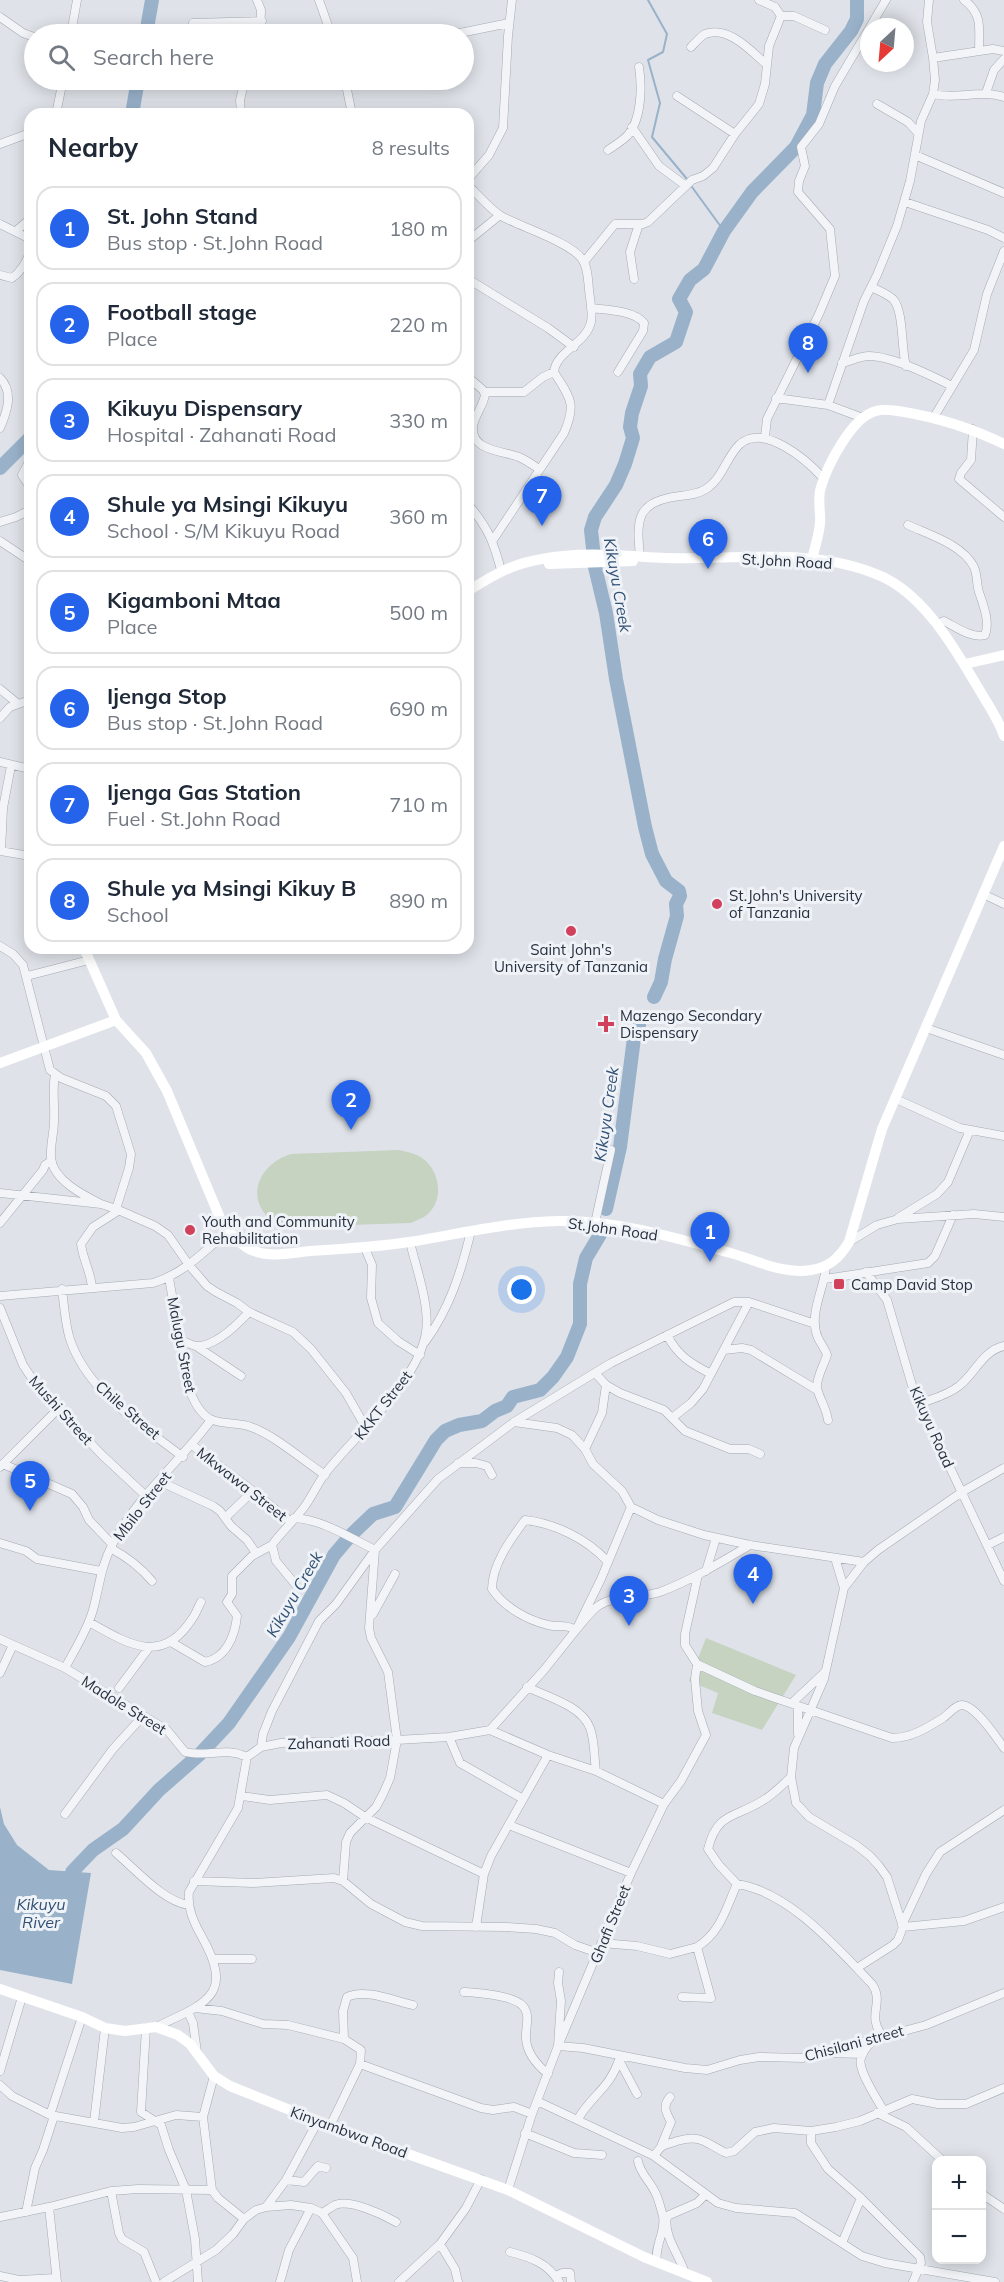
<!DOCTYPE html>
<meta charset="utf-8">
<style>
body{margin:0;font-family:Mulish,sans-serif;background:#f2f2f3;color:#1f2937}
.controls{position:absolute;right:18px;bottom:18px;display:grid;overflow:hidden;border-radius:12px;box-shadow:0 3px 15px #0003}
.controls button{width:54px;height:54px;display:grid;place-items:center;padding:0;border:0;border-bottom:2px solid #e0e1e3;background:#fff;color:#1f2937;font:30px sans-serif}
.compass{position:absolute;left:860px;top:18px;width:54px;height:54px;border-radius:50%;background:#fff;box-shadow:0 3px 15px #0003;rotate:206deg}
.you{position:absolute;left:522px;top:1290px;width:21px;height:21px;margin:-15px;border:4px solid #fff;border-radius:50%;background:#1a73e8;box-shadow:0 0 0 9px #1a73e833}
.badge{display:grid;place-items:center;width:39px;height:39px;border-radius:50%;background:#2563eb;color:#fff;font-size:20px;font-weight:700}
.pin{position:absolute;translate:-50% -50px;filter:drop-shadow(0 2px 3px #0008)}
.pin::after{content:'';position:absolute;top:32px;width:21px;height:18px;background:inherit;clip-path:polygon(0 0,100% 0,50% 100%)}
.list{margin:0;padding:0;list-style:none}
h2{display:flex;justify-content:space-between;align-items:center;height:78px;margin:0;padding:0 24px;font-size:26px}
h2 small{font-size:20px;font-weight:400;color:#747a83}
.list li{display:grid;grid-template-columns:39px 1fr auto;gap:18px;align-items:center;box-sizing:border-box;height:84px;margin:0 12px 12px;padding:0 12px;border:2px solid #e0e1e3;border-radius:18px}
.list b{display:block;font-size:22px;white-space:nowrap}
.list p{margin:0;font-size:20px;white-space:nowrap;color:#747a83}
.list em{font-size:20px;font-style:normal;color:#747a83}
.icon{flex:none;width:33px;height:33px;fill:none;stroke:currentColor;stroke-width:2;stroke-linecap:round;stroke-linejoin:round}
.map{position:relative;flex:none;width:1004px;height:2282px;overflow:hidden}
.search{position:absolute;background:#fff;box-shadow:0 3px 15px #0003;left:24px;top:24px;width:450px;height:66px;display:flex;align-items:center;gap:15px;box-sizing:border-box;padding:0 21px;border-radius:33px;color:#747a83;font-size:22px}
.panel{position:absolute;background:#fff;box-shadow:0 3px 15px #0003;left:24px;top:108px;width:450px;height:846px;border-radius:18px}
.map>svg:first-child{display:block}
</style>
<div class="map">
<svg width="1004" height="2282" viewBox="0 0 1004 2282">
<rect width="100%" height="100%" fill="#dfe3e9"/>
<path fill="#c5d3c0" d="M399,1150C407,1152 415,1153 422,1158C441,1171 445,1203 424,1217C420,1219 415,1221 411,1223L286,1227C244,1213 250,1167 291,1154Z
M706,1638L796,1675L762,1730L712,1713L718,1693L689,1681Z"/>
<path fill="#99b2ca" d="M0,1807L4,1824L17,1845L49,1870L91,1873L72,1984L0,1970Z"/>
<g fill="none" stroke-linecap="round" stroke-linejoin="round">
<path stroke="#99b2ca" stroke-width="2" d="M648,0L667,34L663,52L648,60L660,103L652,137L687,179
M692,187L724,231"/>
<path stroke="#99b2ca" stroke-width="14" d="M146,34L152,0
M132,114L138,80
M0,468L30,438
M654,997L661,982L665,959L677,916L676,904L680,896L679,891L666,881L652,854L645,827L616,679L606,613L595,567L591,530L595,517L616,485L625,464L633,438L630,427L632,413L641,386L640,374L650,357L676,342L686,312L679,299L690,280L704,269L724,231L752,192L796,147L813,115L817,83L825,64L851,31L857,19V0
M606,1209L620,1147L634,1038L639,1025
M72,1872L93,1850L123,1829L159,1790L200,1754L229,1723L289,1637L334,1555L351,1535L373,1514L395,1507L436,1440L445,1431L459,1425L482,1421L495,1411L507,1406L513,1397L540,1390L553,1377L567,1357L580,1324V1284L586,1258L601,1233"/>
<defs>
<path id="street" d="M257,0L261,10L260,34
M319,0L331,34
M964,0C983,14 979,29 979,51
M781,16H794L825,30
M0,17L23,33L34,37
M193,23L262,21
M71,34L77,0
M455,34L509,23
M691,47C695,43 700,37 705,34C728,25 751,51 766,64
M933,58L993,49L1004,51
M345,80L352,114
M986,93L994,70L1004,59
M933,94C957,100 980,89 1004,97
M677,96L735,134
M877,104L908,122L918,133
M56,114L63,80
M241,114L240,100L245,80
M316,114H321
M632,127L659,166L686,186
M0,144L30,133
M608,150C614,146 622,141 627,136C642,120 642,86 639,67
M915,155L1004,193
M468,179L489,155L503,128L508,36L512,0
M468,185C478,195 489,208 501,216C521,227 570,242 582,259C588,267 588,280 589,290C590,300 593,311 591,322C586,344 556,351 554,372C570,398 577,403 564,433L493,540
M905,202L988,230L1004,238
M0,224L30,239
M16,231L30,219
M468,241L500,215
M584,262L615,224H643L648,222L692,180L703,176L713,168L735,134L759,104L765,84L769,46L781,16L775,7L759,0
M0,275L12,278C21,272 26,263 30,252
M468,279L548,328L574,347
M634,279L630,252L639,224
M871,287C878,290 887,294 893,299C904,311 901,348 906,366
M591,308C606,310 634,310 644,323L643,331L618,372
M842,363C851,361 860,356 869,356C892,356 932,376 952,386
M468,377L483,390L485,395C483,406 475,415 473,426C470,451 503,451 519,457C526,460 533,465 539,469
M0,378C14,392 7,412 0,428
M485,392H524L543,377L554,372
M776,398L828,405L863,418
M828,405L864,301L877,275L897,226L910,181L921,121L933,94L935,80L933,58L927,22L929,0
M934,417L974,350L987,294L1004,251
M973,429L971,460L961,473L959,479L1004,517
M765,437L767,419L819,314L835,276L830,229L798,192L799,181L805,166L801,147L819,124L835,86L886,0
M30,460L22,475L30,487
M468,504C488,528 493,540 501,570
M0,522L16,517L30,510
M908,525C930,535 963,545 974,567C978,576 976,586 980,595C984,607 990,623 985,635C972,639 956,627 944,621L936,624
M0,541L30,561
M640,556C636,518 637,501 680,496C689,495 698,494 706,489C722,479 726,458 739,445C763,422 807,460 824,479
M0,689L17,703
M0,718L10,707L30,700
M0,762L30,769
M0,851L30,856
M1,851L3,808L11,766
M985,895L1004,904
M0,946L13,954L23,965L50,1070L61,1078L106,1096L116,1106L131,1154L129,1168L116,1209L155,1226L168,1235L189,1265L207,1286L216,1292L237,1303L249,1312L293,1332L311,1349L346,1393L366,1428
M27,976L89,960
M926,1028L1004,1055
M55,1074C52,1090 55,1105 54,1121C54,1133 50,1145 51,1158C53,1180 83,1195 101,1204
M896,1099L960,1128L1004,1136
M0,1193L101,1204L116,1209
M898,1218L937,1194L948,1182L970,1130
M0,1223L43,1170L45,1165L51,1161
M595,1223L611,1150
M849,1242L877,1225L898,1219L974,1214L1004,1217
M365,1248L372,1265L371,1298L378,1323L398,1341L420,1355
M826,1267C824,1289 808,1315 818,1338C821,1344 825,1349 827,1355C824,1365 816,1378 817,1388C819,1398 826,1407 828,1420
M866,1272L887,1300L914,1392L1004,1581
M169,1278L188,1385C192,1398 198,1412 210,1419C222,1425 239,1422 251,1427C274,1435 304,1461 325,1475
M825,1279L928,1263L935,1256L953,1215
M92,1288C91,1272 83,1260 81,1244L93,1227L118,1211
M62,1289C64,1305 65,1321 69,1336C85,1390 140,1424 183,1457
M0,1296L153,1283C183,1274 205,1251 228,1231
M0,1308L23,1365L37,1386L101,1454L146,1496
M667,1335C678,1356 690,1363 711,1374
M182,1341C186,1342 191,1345 196,1346C215,1347 237,1325 249,1312
M425,1342C450,1308 461,1272 471,1231
M196,1346L241,1376
M724,1350L742,1348L751,1350L817,1390
M596,1374L606,1385L620,1393L664,1410L685,1431L730,1449H749L760,1454
M919,1404C932,1399 948,1395 959,1386C975,1374 982,1351 1004,1346
M672,1418L691,1403L703,1389L749,1302
M514,1422L557,1428L572,1435L585,1449L593,1464L622,1491L631,1507L658,1520L704,1535L750,1545L864,1562
M192,1445L253,1491L291,1522
M585,1449L602,1413L606,1385
M458,1463H476L487,1466L492,1475
M3,1464L72,1494L83,1507L89,1520L112,1544V1549C127,1557 141,1568 152,1581
M0,1467L58,1409
M159,1481L213,1506L220,1511L231,1526L247,1540L256,1553
M226,1517L253,1491
M294,1518C321,1519 351,1538 375,1550L369,1628L371,1638L388,1672L397,1740L390,1778L383,1794L376,1807L350,1833L346,1842L343,1881
M0,1543L26,1551L37,1559L101,1571
M988,1545L1004,1537
M835,1558L844,1588
M607,1561C587,1539 554,1523 525,1520C511,1539 492,1564 492,1589C504,1607 527,1620 548,1625C560,1628 563,1623 576,1630C583,1622 590,1612 598,1606C613,1595 642,1598 660,1592C692,1580 721,1562 750,1545
M706,1571L716,1538
M295,1584L276,1561L272,1545C282,1531 295,1520 305,1506C312,1496 317,1485 324,1475C354,1436 419,1381 426,1332C430,1305 416,1268 410,1242
M373,1614L395,1574
M89,1622C128,1644 162,1666 192,1619C196,1614 198,1607 201,1602
M0,1639L65,1668L167,1730L185,1752C207,1758 224,1746 247,1757
M171,1642L205,1662C226,1658 235,1636 237,1616L227,1602L232,1594V1576L252,1556L272,1545
M697,1664L755,1691L892,1738C911,1738 927,1728 943,1718C948,1715 955,1705 962,1705C976,1706 996,1737 1004,1748
M65,1668C75,1649 87,1631 93,1610C99,1588 101,1566 112,1545C136,1497 180,1462 211,1420
M0,1673L13,1645
M527,1687C548,1697 582,1706 590,1728C595,1741 594,1758 596,1771
M119,1688L148,1649
M792,1703L825,1672
M798,1706V1734
M490,1730L548,1755L596,1771L664,1804
M449,1737L460,1763L523,1799
M261,1747L263,1734L272,1711L319,1621L336,1604L375,1550L438,1479L514,1422L611,1363L734,1302H749L815,1324
M242,1796L270,1800L327,1795L344,1803L365,1817L484,1874
M65,1814L113,1749L143,1716
M509,1825L631,1873
M116,1853C135,1869 164,1902 189,1905
M194,1881L253,1883L334,1878L343,1881L371,1904L405,1922L422,1926L506,1927L536,1929L555,1933L575,1945L598,1953
M737,1884C790,1892 837,1948 872,1984C885,2003 866,2015 882,2035
M902,1925L926,1874L940,1852L1004,1810
M476,1927L484,1874L491,1856L548,1755
M903,1927L964,1921L1004,1907
M602,1943L637,1946L670,1954L697,1947
M213,1959H252
M857,1968L893,1945L898,1940L903,1927L887,1877L879,1866L870,1856L856,1845L809,1817L796,1803L791,1777L794,1748L824,1679L844,1588L864,1562L878,1550L962,1492L1004,1468
M464,1992C479,1993 513,1995 523,2006C531,2015 525,2028 526,2039C527,2053 537,2065 548,2074
M682,1997L711,1998L697,1947C721,1932 726,1908 737,1884L719,1865L708,1849C717,1812 735,1818 762,1801C773,1795 781,1786 791,1777
M195,2008L222,2011L263,2024L288,2025L344,2039L361,2050L360,2064L481,2108L493,2110L514,2107L532,2114
M188,2012L193,2023L197,2052
M156,2027C206,2003 235,1996 202,1937C194,1923 187,1908 189,1892L238,1808L247,1757L261,1747L281,1743L397,1740L449,1737L490,1730L544,1670L576,1630L601,1579L631,1507
M146,2028L141,2112L161,2125L169,2150L186,2190L195,2239L198,2282
M874,2038C870,2044 863,2050 861,2058C857,2070 877,2098 883,2110
M344,2039L343,2011L347,1997C365,1988 394,2001 413,2005
M558,2046L631,1873L664,1804L681,1781L706,1735L698,1711L695,1679L697,1664L685,1645V1634L698,1575
M558,2046L583,2048L685,2068L707,2070L740,2060L759,2057L803,2058L926,2025L1004,1993
M828,2053L863,2054
M0,2071L22,1997
M0,2085L12,2096L50,2115L122,2128L134,2127L176,2115L203,2117
M537,2101L654,2156L718,2203L736,2208L795,2213L862,2256L885,2263L995,2282
M877,2113L906,2127L942,2160
M50,2115L82,2017
M578,2119C591,2096 610,2088 619,2060L637,2094
M94,2122L105,2028
M330,2126L360,2064
M811,2131V2143L828,2169L861,2198L920,2257L921,2263L913,2282
M525,2133L574,2153L602,2155
M662,2144L671,2122C666,2112 662,2106 670,2097
M654,2156C663,2143 663,2146 677,2141C702,2134 705,2143 726,2153L734,2151L755,2132L774,2128L811,2131L836,2127L860,2121L912,2099L938,2104H966L1004,2088
M638,2161C640,2174 651,2182 656,2194C659,2200 661,2210 663,2216C666,2233 654,2245 657,2262
M286,2180L304,2182L318,2166L326,2168
M212,2190L203,2117L214,2076
M508,2190L532,2114L558,2046L561,2001L558,1983L559,1972
M111,2191L119,2233L122,2239L144,2252L156,2282
M982,2194L1004,2209
M49,2207L57,2282
M266,2207L291,2205L311,2208L322,2213L353,2258L357,2282
M26,2212L35,2168L43,2150L54,2116
M322,2213C326,2211 331,2207 335,2205C350,2199 382,2214 396,2222
M0,2217L49,2207L111,2191L138,2189L212,2190L218,2198L244,2219
M842,2243L861,2198
M440,2244L455,2269L458,2282
M510,2252C530,2257 548,2263 559,2282
M685,2273C679,2254 663,2236 667,2216L697,2203L706,2194
M0,2276L19,2280L56,2278
M556,2276L562,2273H570L571,2282
M164,2282L216,2250L233,2234L244,2219L256,2210L266,2207L286,2180L318,2121
M280,2282L289,2250L311,2208
M399,2282L440,2244L466,2208L481,2179"/>
</defs>
<use href="#street" stroke="#a4aab3" stroke-width="9"/>
<use href="#street" stroke="#f2f4f7" stroke-width="8"/>
<path stroke="#fff" stroke-width="10" d="M812,559C815,547 819,535 820,523C821,511 817,499 821,487C828,464 852,417 876,411C885,408 895,411 904,412C940,418 971,428 1004,444
M549,564L633,561
M468,591C494,575 511,564 542,559C583,551 624,556 665,558C737,560 818,546 885,578C929,600 959,656 983,696C991,709 999,721 1004,736
M965,664L1004,655
M84,948L116,1020L146,1053L167,1091L220,1218C228,1231 237,1243 251,1250C269,1258 291,1253 310,1251C343,1249 376,1247 409,1242C459,1234 507,1222 558,1221C615,1220 672,1237 727,1252C754,1259 782,1275 811,1270C830,1267 839,1258 849,1242L882,1129L1004,846
M0,1063L116,1020
M0,1989L82,2017L105,2028L125,2031L156,2027L178,2035L190,2044L214,2076L230,2086L330,2126L508,2190L644,2257L707,2282"/>
</g>
<g fill="#d1415b" stroke="#eff2f6" stroke-width="2">
<circle cx="717" cy="904" r="6"/>
<circle cx="571" cy="931" r="6"/>
<path d="M603 1015h6v6h6v6h-6v6h-6v-6h-6v-6h6z"/>
<circle cx="190" cy="1230" r="6"/>
<rect x="833" y="1278" width="12" height="12" rx="3"/>
</g>
<g text-anchor="middle" dominant-baseline="central" stroke-width="6" stroke-linejoin="round" paint-order="stroke">
<g font-size="15" fill="#283140" stroke="#eff2f6">
<text transform="translate(787 561) rotate(3)">St.John Road</text>
<text transform="translate(613 1229) rotate(8)">St.John Road</text>
<text transform="translate(182 1345) rotate(79)">Malugu Street</text>
<text transform="translate(383 1405) rotate(-52)">KKKT Street</text>
<text transform="translate(61 1410) rotate(48)">Mushi Street</text>
<text transform="translate(128 1410) rotate(41)">Chile Street</text>
<text transform="translate(932 1427) rotate(66)">Kikuyu Road</text>
<text transform="translate(242 1484) rotate(38)">Mkwawa Street</text>
<text transform="translate(142 1506) rotate(-52)">Mbilo Street</text>
<text transform="translate(124 1705) rotate(32)">Madole Street</text>
<text transform="translate(339 1742) rotate(-2)">Zahanati Road</text>
<text transform="translate(610 1924) rotate(-68)">Ghafi Street</text>
<text transform="translate(854 2043) rotate(-15)">Chisilani street</text>
<text transform="translate(349 2132) rotate(20)">Kinyambwa Road</text>
</g>
<g font-size="15" fill="#283140" stroke="#eff2f6" text-anchor="start">
<text x="729" y="895">St.John's University<tspan x="729" dy="17">of Tanzania</tspan></text>
<text x="571" y="949" text-anchor="middle">Saint John's<tspan x="571" dy="17">University of Tanzania</tspan></text>
<text x="620" y="1015">Mazengo Secondary<tspan x="620" dy="17">Dispensary</tspan></text>
<text x="202" y="1221">Youth and Community<tspan x="202" dy="17">Rehabilitation</tspan></text>
<text x="851" y="1284">Camp David Stop</text>
</g>
<g font-size="16" font-style="italic" fill="#315175" stroke="#eff2f6">
<text transform="translate(618 585) rotate(80)">Kikuyu Creek</text>
<text transform="translate(606 1114) rotate(-82)">Kikuyu Creek</text>
<text transform="translate(294 1594) rotate(-60)">Kikuyu Creek</text>
<text x="41" y="1904">Kikuyu<tspan x="41" dy="18">River</tspan></text>
</g>
</g>
</svg>
<div class="controls">
<button>+</button>
<button>−</button>
</div>
<svg class="compass" viewBox="-18 -18 36 36"><path d="M0-13l5 13h-10z" fill="#e53935"/><path d="M0 13l5-13h-10z" fill="#747a83"/></svg>
<div class="you"></div>
<div class="pin badge" style="left:710px;top:1262px">1</div>
<div class="pin badge" style="left:351px;top:1130px">2</div>
<div class="pin badge" style="left:629px;top:1626px">3</div>
<div class="pin badge" style="left:753px;top:1604px">4</div>
<div class="pin badge" style="left:30px;top:1511px">5</div>
<div class="pin badge" style="left:708px;top:569px">6</div>
<div class="pin badge" style="left:542px;top:526px">7</div>
<div class="pin badge" style="left:808px;top:373px">8</div>
<div class="search"><svg class="icon" aria-label="search" viewBox="0 0 24 24"><circle cx="10" cy="10" r="6"/><path d="M15 15l6 6"/></svg>Search here</div>
<section class="panel">
<h2>Nearby<small>8 results</small></h2>
<ul class="list">
<li><span class="badge">1</span><div><b>St. John Stand</b><p>Bus stop · St.John Road</p></div><em>180 m</em></li>
<li><span class="badge">2</span><div><b>Football stage</b><p>Place</p></div><em>220 m</em></li>
<li><span class="badge">3</span><div><b>Kikuyu Dispensary</b><p>Hospital · Zahanati Road</p></div><em>330 m</em></li>
<li><span class="badge">4</span><div><b>Shule ya Msingi Kikuyu</b><p>School · S/M Kikuyu Road</p></div><em>360 m</em></li>
<li><span class="badge">5</span><div><b>Kigamboni Mtaa</b><p>Place</p></div><em>500 m</em></li>
<li><span class="badge">6</span><div><b>Ijenga Stop</b><p>Bus stop · St.John Road</p></div><em>690 m</em></li>
<li><span class="badge">7</span><div><b>Ijenga Gas Station</b><p>Fuel · St.John Road</p></div><em>710 m</em></li>
<li><span class="badge">8</span><div><b>Shule ya Msingi Kikuy B</b><p>School</p></div><em>890 m</em></li>
</ul>
</section>
</div>
